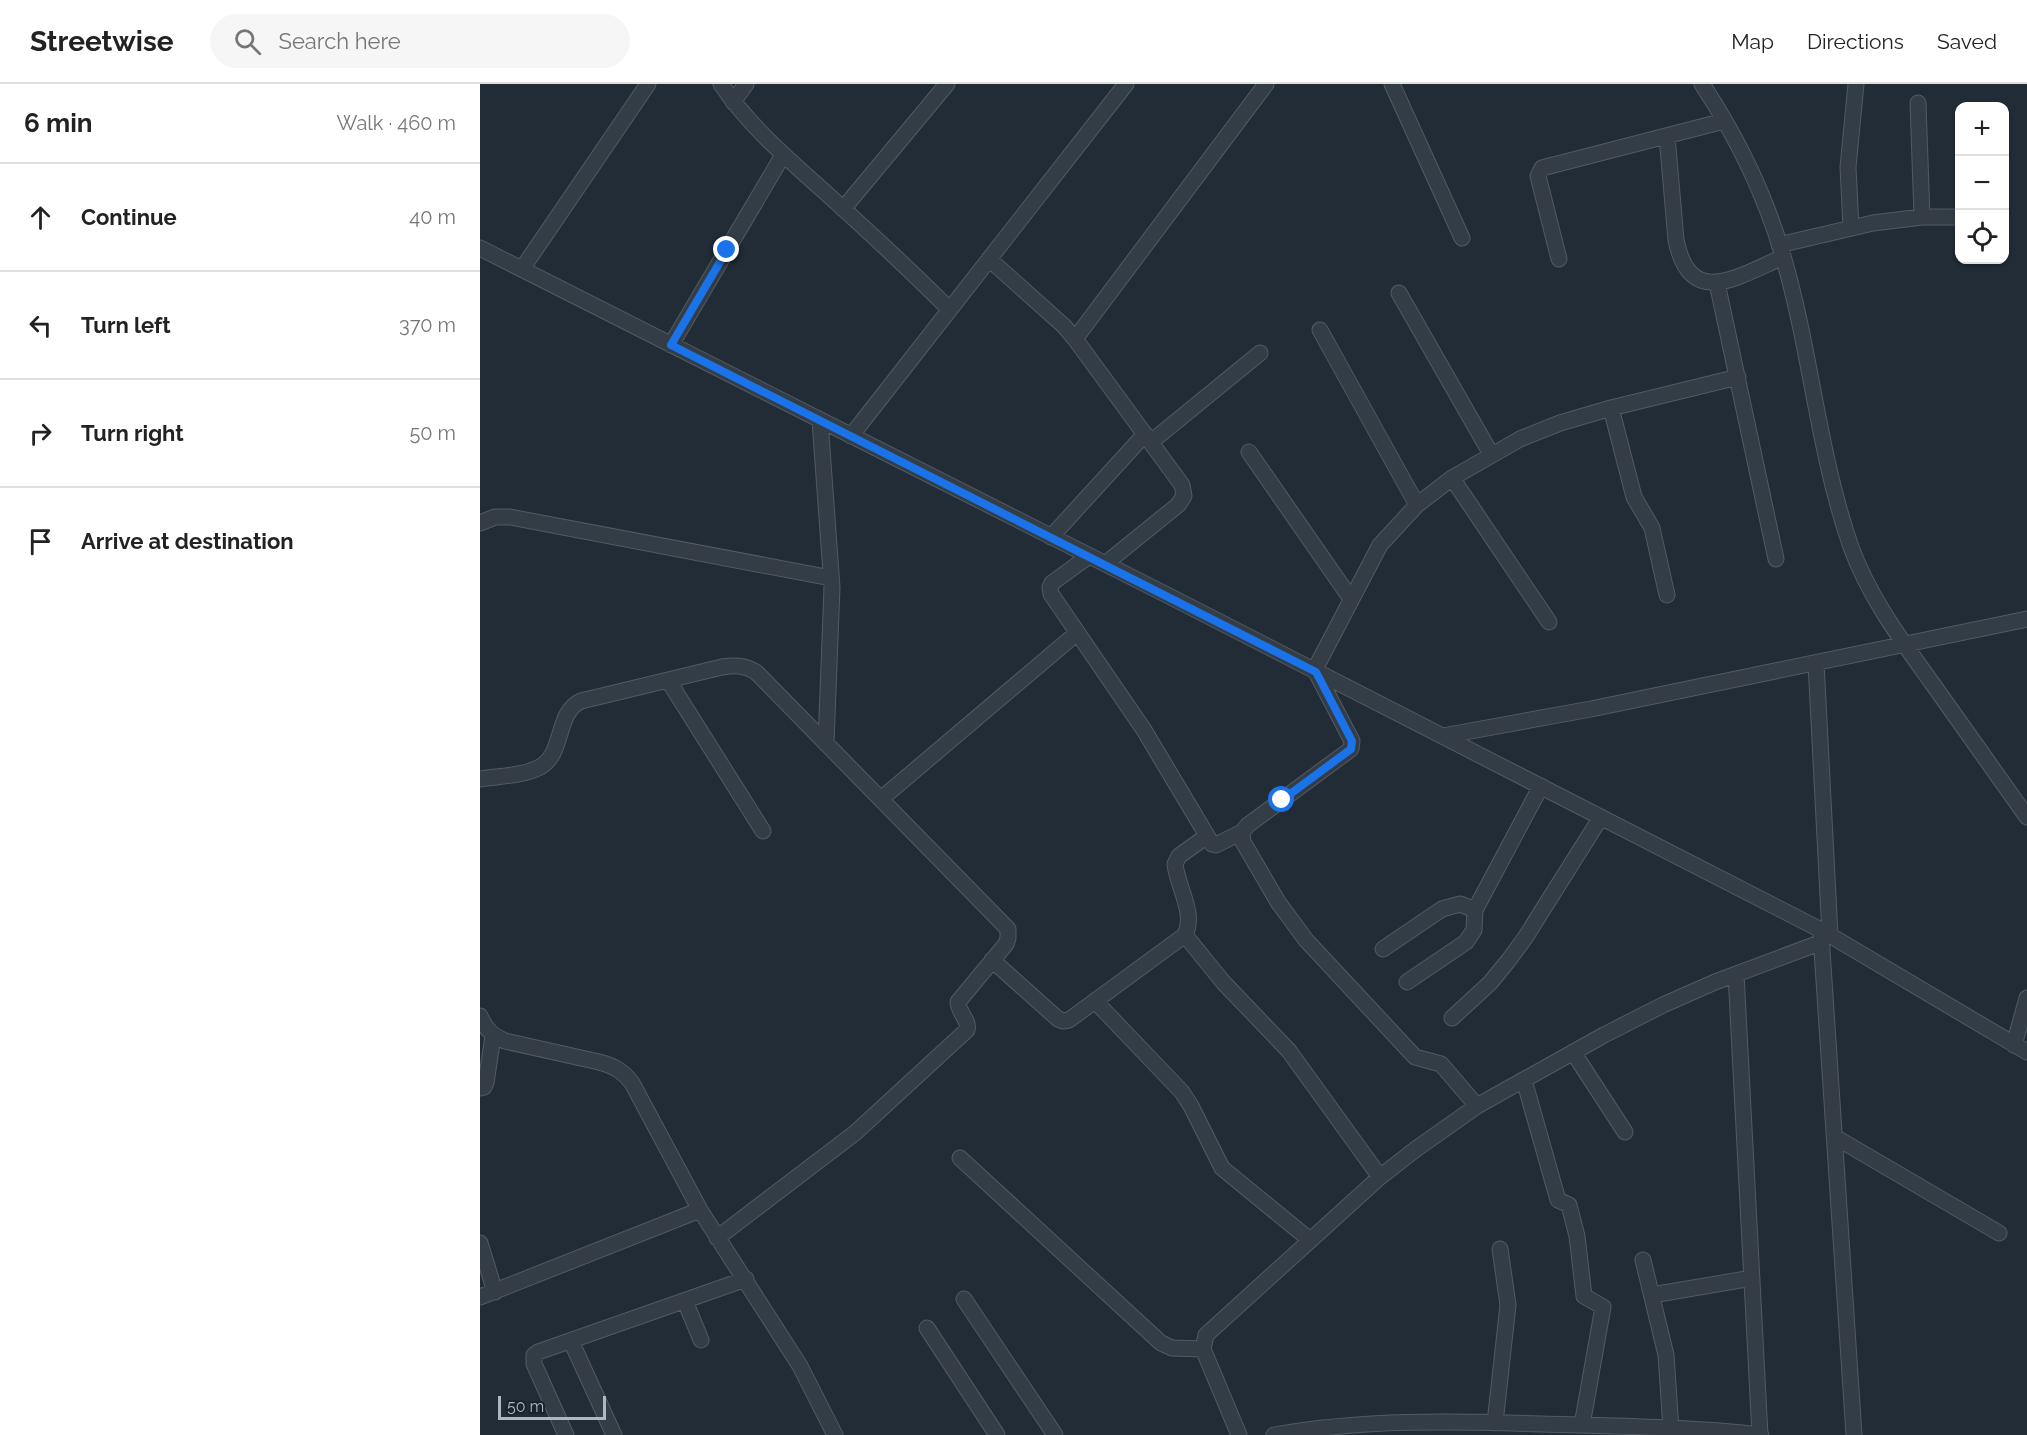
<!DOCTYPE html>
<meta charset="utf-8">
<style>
body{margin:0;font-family:Raleway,sans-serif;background:#f6f6f6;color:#222}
.controls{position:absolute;right:18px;top:18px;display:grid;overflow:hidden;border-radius:12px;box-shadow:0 2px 4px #0004}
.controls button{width:54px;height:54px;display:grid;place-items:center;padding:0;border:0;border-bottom:2px solid #e0e0e0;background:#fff;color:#222;font:30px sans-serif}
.scale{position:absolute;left:18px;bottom:15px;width:108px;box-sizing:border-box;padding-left:6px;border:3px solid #aeb8c3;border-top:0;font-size:16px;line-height:21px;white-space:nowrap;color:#aeb8c3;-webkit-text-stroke:4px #1a222b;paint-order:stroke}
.stop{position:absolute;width:18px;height:18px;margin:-14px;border:4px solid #1a73e8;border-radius:50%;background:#fff}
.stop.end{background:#1a73e8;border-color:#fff;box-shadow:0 2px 6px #0008}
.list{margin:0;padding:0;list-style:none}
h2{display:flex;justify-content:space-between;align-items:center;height:78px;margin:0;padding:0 24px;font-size:26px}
h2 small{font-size:20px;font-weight:400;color:#767676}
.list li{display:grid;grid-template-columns:39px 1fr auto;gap:18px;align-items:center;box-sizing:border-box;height:108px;padding:0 24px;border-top:2px solid #e0e0e0}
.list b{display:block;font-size:22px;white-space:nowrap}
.list em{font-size:20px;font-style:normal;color:#767676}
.icon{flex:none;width:33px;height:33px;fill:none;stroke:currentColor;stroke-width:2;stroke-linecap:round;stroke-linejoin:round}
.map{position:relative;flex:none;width:1547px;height:1351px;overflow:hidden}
header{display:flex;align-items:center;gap:36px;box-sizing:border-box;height:84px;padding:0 30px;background:#fff;border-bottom:2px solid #e0e0e0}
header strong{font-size:28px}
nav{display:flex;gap:33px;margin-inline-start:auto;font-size:21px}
.search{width:420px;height:54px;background:#f6f6f6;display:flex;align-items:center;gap:15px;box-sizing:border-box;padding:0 21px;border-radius:33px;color:#767676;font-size:22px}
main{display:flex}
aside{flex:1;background:#fff}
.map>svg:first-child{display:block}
</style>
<header>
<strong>Streetwise</strong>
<div class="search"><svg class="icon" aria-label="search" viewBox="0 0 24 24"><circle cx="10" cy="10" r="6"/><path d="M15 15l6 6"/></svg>Search here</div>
<nav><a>Map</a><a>Directions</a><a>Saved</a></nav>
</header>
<main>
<aside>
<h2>6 min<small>Walk · 460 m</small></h2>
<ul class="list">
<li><svg class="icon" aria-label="ahead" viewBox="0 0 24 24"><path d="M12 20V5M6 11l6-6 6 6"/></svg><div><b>Continue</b></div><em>40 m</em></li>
<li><svg class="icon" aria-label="left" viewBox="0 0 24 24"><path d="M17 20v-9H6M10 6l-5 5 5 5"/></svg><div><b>Turn left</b></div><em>370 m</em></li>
<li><svg class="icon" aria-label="right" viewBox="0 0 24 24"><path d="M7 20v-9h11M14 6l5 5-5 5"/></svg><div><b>Turn right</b></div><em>50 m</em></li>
<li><svg class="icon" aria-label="arrive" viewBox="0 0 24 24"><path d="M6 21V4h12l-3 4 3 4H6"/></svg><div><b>Arrive at destination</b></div></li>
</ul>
</aside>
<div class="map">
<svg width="1547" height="1351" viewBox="0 0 1547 1351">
<rect width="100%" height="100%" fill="#212c36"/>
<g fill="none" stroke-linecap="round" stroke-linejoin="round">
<defs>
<path id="minor" d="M241,0C269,42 309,76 346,109C388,147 429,185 469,225
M912,0L982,154
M1222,0C1257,53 1285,110 1303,172C1331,267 1338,369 1371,463C1389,513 1422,557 1452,599C1484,644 1515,688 1547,733
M253,18L266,0
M1438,19L1442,133
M1187,52L1196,156C1210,226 1259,192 1303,173
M363,125L467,0
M1371,144L1368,83L1376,0
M1299,161L1393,139L1442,133H1480
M0,164L687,511L1341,846L1547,968
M509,175L584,242L595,255L702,401L704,412L698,421L625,480
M1079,175L1058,92L1062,84L1244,37
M42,185L168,0
M1237,199L1296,475
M919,209L1011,370
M840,246L937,421
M595,255L786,0
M191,261L303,71
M1131,324L1154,413L1172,444L1187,511
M340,337L352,503L346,659
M371,352L646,0
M671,358L780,269
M769,368L871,515
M972,394L1069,538
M0,439L15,433H30L351,494
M571,453L665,350
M609,472L572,499L570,503L571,510L664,646L732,760L736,761L762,748
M1336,579L1350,851
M834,587L900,461L937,421L972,394L1040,355L1080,339L1131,324L1258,293
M836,588L872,657L871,665L768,741L762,748L763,758L798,818L826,856L935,973L961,980L997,1022
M188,596L283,747
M963,652L1111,625L1547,535
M0,695C18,692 43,692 60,683C85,669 75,629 101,617L242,583C255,581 264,581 276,588L528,845V854L526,860L478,918C478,928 490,937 487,946L375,1049L237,1154
M401,715L597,549
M705,851L743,898L809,967L900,1093
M1341,851L1374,1351
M903,865L962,825L980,820L995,826
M512,876L578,935L583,937L589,936L705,851C716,829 697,802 695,780L699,772L727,752
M1256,890L1280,1351
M927,898L986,858L994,846L995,826L1061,702
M615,917L702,1008L711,1022L742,1084L830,1156
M0,932C6,946 12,951 25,957L119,978C134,982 143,987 152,999L220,1126L320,1282L355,1351
M972,934L1010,899L1028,877L1045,854L1121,733
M1534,961L1547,914
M1093,968L1145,1048
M1044,996L1078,1116L1089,1121L1097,1152L1104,1212L1123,1223L1102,1341
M0,1004L4,1003L6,999L13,952
M1355,1053L1519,1149
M480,1074L681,1259L692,1264L723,1265
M0,1159L15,1208
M1163,1176L1186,1271L1191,1345
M1172,1211L1272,1194
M0,1213L220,1126
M484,1215L575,1351
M205,1217L221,1256
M447,1244L517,1351
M91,1257L134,1351
M1015,1339L1028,1221L1020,1165
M86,1351L54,1280V1271L58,1268L266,1195
M759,1351L723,1265L726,1251L900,1093L936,1065L997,1022L1124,951L1183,921L1235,898L1342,858
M794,1351C883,1335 972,1337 1062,1340C1135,1342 1209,1343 1281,1351"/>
</defs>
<use href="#minor" stroke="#525b64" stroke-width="17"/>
<use href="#minor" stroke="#343d46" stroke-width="15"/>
</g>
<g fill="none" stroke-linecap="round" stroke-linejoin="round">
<path stroke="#1a73e8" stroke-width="8" d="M247,166L191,261L836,588L872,657L871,665L802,716"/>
</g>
</svg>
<div class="controls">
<button>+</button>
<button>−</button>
<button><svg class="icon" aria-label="locate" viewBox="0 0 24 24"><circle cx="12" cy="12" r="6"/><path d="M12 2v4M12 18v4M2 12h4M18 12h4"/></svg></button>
</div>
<div class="scale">50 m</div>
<div class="stop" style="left:802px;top:716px"></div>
<div class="stop end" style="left:247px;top:166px"></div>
</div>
</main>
